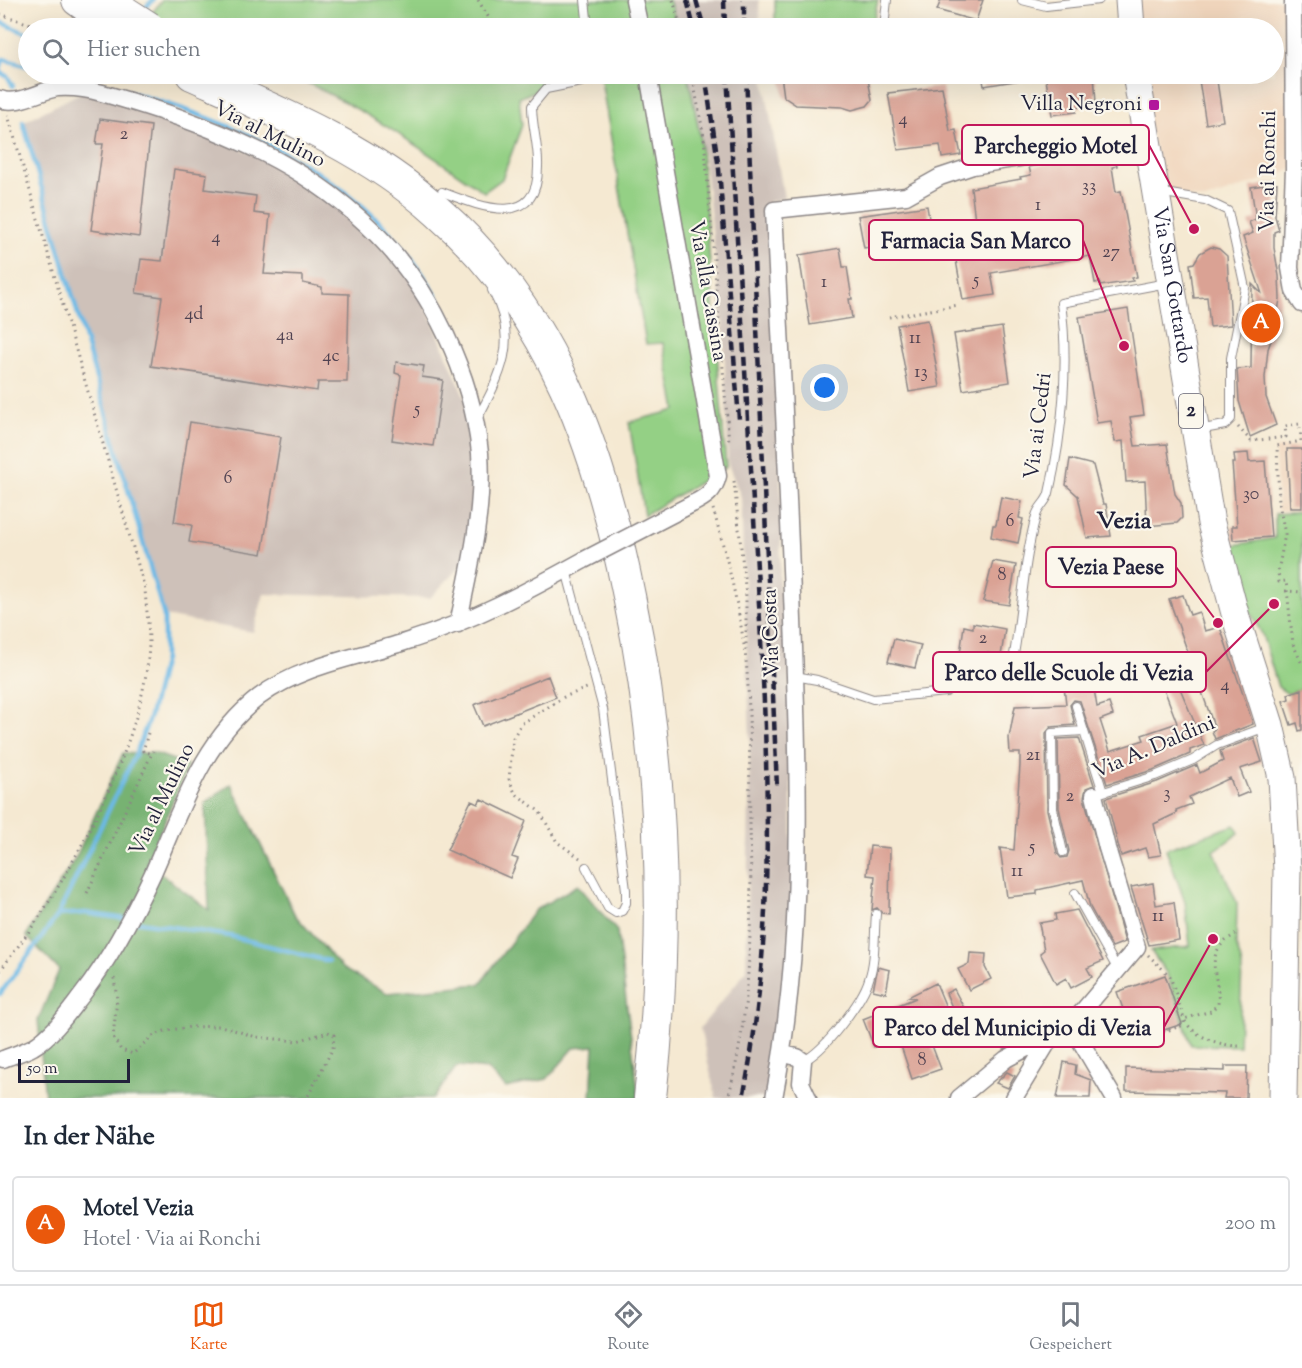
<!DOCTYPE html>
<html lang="de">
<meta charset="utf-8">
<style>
body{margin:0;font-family:"Sorts Mill Goudy",serif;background:#f6f6f7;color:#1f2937}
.scale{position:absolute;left:18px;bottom:15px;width:112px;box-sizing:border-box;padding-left:6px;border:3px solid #22223b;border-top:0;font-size:16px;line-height:21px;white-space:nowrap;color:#22223b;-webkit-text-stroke:4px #fbf7ec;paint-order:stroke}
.you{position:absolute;left:825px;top:388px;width:21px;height:21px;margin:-15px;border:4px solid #fff;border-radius:50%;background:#1a73e8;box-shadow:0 0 0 9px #1a73e833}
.badge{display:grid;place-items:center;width:39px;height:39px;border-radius:50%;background:#ea580c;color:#fff;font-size:20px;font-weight:700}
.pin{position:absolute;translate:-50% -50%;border:3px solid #fff;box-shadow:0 2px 6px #0006}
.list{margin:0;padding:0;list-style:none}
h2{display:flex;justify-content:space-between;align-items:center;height:78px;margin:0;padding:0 24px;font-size:26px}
h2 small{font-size:20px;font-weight:400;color:#747a83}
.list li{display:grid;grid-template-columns:39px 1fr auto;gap:18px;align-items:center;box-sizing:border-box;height:96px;margin:0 12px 12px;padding:0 12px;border:2px solid #e0e1e3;border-radius:6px}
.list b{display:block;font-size:22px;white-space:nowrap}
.list p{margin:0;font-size:20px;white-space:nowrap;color:#747a83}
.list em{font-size:20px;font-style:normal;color:#747a83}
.icon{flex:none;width:33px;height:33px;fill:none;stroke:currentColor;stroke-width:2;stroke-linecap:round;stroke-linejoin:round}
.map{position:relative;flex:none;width:1302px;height:1098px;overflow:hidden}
.search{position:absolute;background:#fff;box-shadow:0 6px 24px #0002;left:18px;right:18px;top:18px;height:66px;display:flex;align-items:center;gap:15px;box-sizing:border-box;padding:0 21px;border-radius:33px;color:#747a83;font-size:22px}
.sheet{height:186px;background:#fff}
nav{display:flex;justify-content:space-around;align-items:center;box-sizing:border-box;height:84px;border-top:2px solid #e0e1e3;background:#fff;font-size:16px;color:#747a83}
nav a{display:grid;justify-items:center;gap:3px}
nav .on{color:#ea580c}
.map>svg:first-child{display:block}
</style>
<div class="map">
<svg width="1302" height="1098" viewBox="0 0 1302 1098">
<rect width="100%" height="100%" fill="#fbf7ec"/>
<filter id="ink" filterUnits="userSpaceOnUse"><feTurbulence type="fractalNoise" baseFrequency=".0167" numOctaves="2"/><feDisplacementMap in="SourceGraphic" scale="12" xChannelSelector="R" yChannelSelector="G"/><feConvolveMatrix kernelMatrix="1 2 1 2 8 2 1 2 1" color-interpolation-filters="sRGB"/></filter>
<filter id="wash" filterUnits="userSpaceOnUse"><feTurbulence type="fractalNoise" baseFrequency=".008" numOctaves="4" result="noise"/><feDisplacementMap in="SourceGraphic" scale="24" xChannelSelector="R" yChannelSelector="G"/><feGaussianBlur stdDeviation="1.35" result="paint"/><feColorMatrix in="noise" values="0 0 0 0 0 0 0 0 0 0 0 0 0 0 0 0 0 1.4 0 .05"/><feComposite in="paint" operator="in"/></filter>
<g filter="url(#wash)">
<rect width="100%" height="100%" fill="#f5e9d2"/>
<path fill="#f0d5bc" d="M1129,0H1293L1294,169L1205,200L1167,193L1136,74H1274V28H1131Z
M1297,436H1302V511H1278L1275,449L1298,445Z"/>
<path fill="#cec1b9" d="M656,0H759L760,28H666Z
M679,74H763L784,198L768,202L782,516L779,585L789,662L793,913L777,1051L766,1098H716L700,1028L746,971L750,738L741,497L728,464L724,335L704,156Z
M88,89L306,175L414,278L475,422L473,553L430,598L264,594L253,632L164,616L23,122Z"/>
<path fill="#94d085" stroke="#5b7960" stroke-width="1.5" d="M162,0H669L678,28H173L152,13Z
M775,0H878L872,28H775Z
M288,74H572L519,98L522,125L502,179L484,192C421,148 359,105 288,74Z
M600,74H688L700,137L726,467L644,515L629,422L676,410L663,343L646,344Z
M1302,512V689L1288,694L1278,687L1262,634L1249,610L1234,545L1275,538V514Z
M1235,825L1239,833L1214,851L1237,903L1236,944L1242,965L1239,1046L1191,1045L1167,974L1151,951L1190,946L1185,902L1166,849Z"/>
<path fill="#77b272" stroke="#4c6a56" stroke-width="1.5" d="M123,753H154L188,765L147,863L209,910L205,803L231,784L295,915L343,969L387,993L480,984L535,910L578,885L617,931L639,1098H591L594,1046L574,1048L547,1079L506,1088L487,1069L457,1066L434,1098H45L38,1020L59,970L26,936L76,857Z"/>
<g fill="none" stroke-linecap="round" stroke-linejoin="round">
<path stroke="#6cb9e6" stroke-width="4.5" d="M142,11L153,0
M0,22L28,34
M0,70L3,59L28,66
M0,72L8,77L13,86
M59,74C187,105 329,149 411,258C435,289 451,323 466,358
M58,915L85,913L126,919
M134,921L230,936L328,961
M0,994L58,915L137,751L150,716L164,659V616L23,122"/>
</g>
<g id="blocks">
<path fill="#daa294" d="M941,0H983L976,21L937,10Z
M792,74H867L872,100L867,106L852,110L842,107L796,105L784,97L781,75Z
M982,74H1020V80L984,86Z
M1045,74H1094L1096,103L1075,108L1076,112L1052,115Z
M1198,74H1216L1223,121L1206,124Z
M942,87L950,131L956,130L961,155L942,158L940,145L898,150L888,93Z
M100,119L151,126L139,237L91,230L103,144H96Z
M1107,153L1115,154L1117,166L1112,167L1116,192L1121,191L1137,277L1132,278L1133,281L1100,286V282L1095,283L1090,256L991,273L995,295L963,300L951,232L976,228L971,188L1021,179L1020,177L1031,175L1029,167Z
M174,169L207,174L205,189L256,196L254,213L270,215L264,274L303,276V283L322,287V293L349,294L347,382H318L317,391L151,366L162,297L136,293L141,259L162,261Z
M1277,183L1275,216L1279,230L1274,232V248L1279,276L1280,299L1275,329L1268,349L1265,377L1266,397L1276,425L1250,437L1239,401L1237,369L1251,368L1252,284L1262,294L1243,237L1253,233L1249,222L1256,219L1251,187Z
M927,206L932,238L864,248L858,216Z
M1211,247L1219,249L1227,256L1231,325L1210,327L1207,297L1194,298L1190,264L1194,263L1200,253Z
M840,248L843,267H847L852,299H849L852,318L810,325L799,255Z
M1128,309L1144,415L1130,417L1135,446L1167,444L1175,494L1181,503L1182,518L1177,523L1147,526L1145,481L1126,482L1123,441L1115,442L1111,421L1097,423L1079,317Z
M928,320L940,387L909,392L897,325Z
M1002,327L1010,382L963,390L954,334Z
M396,362L424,366L422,377L443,380L433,446L392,440L401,375L395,373Z
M190,422L281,437L262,554L189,542L192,525L174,522Z
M1287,449H1302V508H1290Z
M1248,453L1249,462L1265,461L1271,537L1233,540L1232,526H1237L1232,463H1235L1234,454Z
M1070,459L1093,465L1103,504H1106L1111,536L1087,538L1078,496L1066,485Z
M1001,497L1022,501L1019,518L1023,519L1018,543L991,537L993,525H996Z
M993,561L1016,565L1009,605L983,601Z
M1183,595L1190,615L1199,612L1205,631L1220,627L1253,724L1215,739L1212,731L1215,729L1169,599Z
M973,623L1005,629L1001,656L986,653L985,660L960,654L964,626L973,628Z
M894,639L921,645L915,668L888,662Z
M1168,660L1204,745L1190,750V754L1153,770L1107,784L1080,701L1074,700L1070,705L1075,725L1051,727L1046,733L1047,810L1057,853L1061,858L1067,857L1069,851L1059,808L1058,739L1079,738L1094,785L1086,788L1084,798L1125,942L1112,947L1090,907L1083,880L1037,890V894L1007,897L1000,848L1014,850L1020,765V753H1010L1009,738L1015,706L1066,704L1064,686L1072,684L1070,671L1082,670L1084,685L1093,683L1097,707L1109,703L1113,715L1100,720L1110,751L1144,740L1142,735L1177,723L1155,665Z
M548,676L556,697L483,726L474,705Z
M1302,689V730L1299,731L1297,723L1291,725L1283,701L1289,699L1288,694Z
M1254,738L1262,762L1240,769L1249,792L1237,797L1230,778L1189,797L1192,804L1176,810L1177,813L1154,824L1161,855L1148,857L1145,848L1121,856L1106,798L1157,782L1197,765L1200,773L1223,761L1220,751Z
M481,799L526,821L512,857L518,859L510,878L447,850L471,801L478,804Z
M870,846L890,848L889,914L882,913L877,908L872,910L875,876L867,875Z
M1153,883L1156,905L1174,902L1179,940L1149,945L1131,887Z
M1077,910L1103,961L1087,968L1092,977L1071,988L1066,978L1056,984L1040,953L1044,950L1039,923L1056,920L1055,914Z
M970,953L986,954L985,967L991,979L969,990L958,969L969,964Z
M878,967L890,970L886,993L873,990Z
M1165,975L1182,1024L1134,1040L1117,992Z
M936,983L948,1012L923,1022L941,1069L912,1079L898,1037L874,1047L863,1019L916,998L908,997Z
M954,989L973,1025L962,1031L946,993Z
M1064,1062L1076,1065L1075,1074L1091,1080L1090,1098H1057Z
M1225,1066H1247L1246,1098H1224L1225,1093L1126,1091V1068L1225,1071Z
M1007,1072L1015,1076L1008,1088L996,1083Z"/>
</g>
</g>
<g filter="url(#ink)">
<use href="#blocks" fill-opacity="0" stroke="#8c8686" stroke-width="1.5"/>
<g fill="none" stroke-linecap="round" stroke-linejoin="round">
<defs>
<path id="lane" d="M585,0L588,28
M1022,0L1046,6L1099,0
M884,28L887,0
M442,192C479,206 538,231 538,167C539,147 532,127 532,106L546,89L581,82L590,74
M1159,192L1205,200L1228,211L1245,288L1231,358V419L1225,425L1198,430
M476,421C501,375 520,340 492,290
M566,570L603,709L626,890V903L622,911L616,913L608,908L586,867
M1013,660C1022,612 1023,564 1036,516C1038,507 1047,502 1049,493C1063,433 1069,363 1061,303L1167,283
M795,676L817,680L873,699L946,692
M1076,706L1103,792
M1094,795L1155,776L1193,760L1217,745L1266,727
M1063,852L1053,809L1052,733L1084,731
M1075,893L1118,970
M803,1061C824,1052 863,1000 869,979C876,959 874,935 876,914"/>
<path id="street" d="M634,0L640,28
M1293,0L1294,169L1290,268L1294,291L1302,304
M648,74L718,476C714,492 706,497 692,504
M0,99C17,106 40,91 57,88C72,87 88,89 102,93C246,134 379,191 446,335C463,371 476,413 480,453C484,511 470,567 458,624
M1071,1025L1114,1098
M783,1054L797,1057L803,1061L801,1083L808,1098
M3,1059C13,1055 24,1052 33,1047C53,1035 68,1013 82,995C111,957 133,916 153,873C181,810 202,741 259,697C303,664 361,657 411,640C472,621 528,591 584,560
M774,1098C801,956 800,820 795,677C790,521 782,366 774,210L906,196L940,177L973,166L1146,136
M959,1098L1006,1059L1071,1025L1137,947L1107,848L1094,795
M1014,1098L1051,1037"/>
<g id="primary">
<path d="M1129,0L1131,28"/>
<path id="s1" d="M1136,74L1211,523L1237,621L1270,725L1282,778L1287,870L1283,1098"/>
</g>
<path id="highway" d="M78,0L118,28
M192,74C278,112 367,148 438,212C553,313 600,450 629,596C664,763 669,929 650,1098"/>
</defs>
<use href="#lane" stroke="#8c8686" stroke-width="10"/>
<use href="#street" stroke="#8c8686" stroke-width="19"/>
<use href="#primary" stroke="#8c8686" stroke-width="29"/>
<use href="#highway" stroke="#8c8686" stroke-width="34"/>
<path stroke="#8c8686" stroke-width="3" stroke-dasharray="1.5 4.5" stroke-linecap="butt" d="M478,0L495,28
M673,0L681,28
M0,14L42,28
M519,28L576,21
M533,74L539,81
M692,74L704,137L729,442
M889,317L959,305
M1238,427L1251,441L1286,437L1285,426L1300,424L1301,441L1277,446L1279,504L1285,534L1278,572L1279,582L1286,581L1293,644L1302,664
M734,481L746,596V654
M713,509C727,557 740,610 746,660C751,713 749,769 750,823C752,915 752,1009 728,1098
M1285,591L1302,592
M148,733L143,751L152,754
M580,858L557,842L540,812L515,793L509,779L513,738L521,724L564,697L587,688
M87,893L153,751
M1148,955L1170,976L1184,1019L1211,1011L1218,1004C1221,976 1199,954 1236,934
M0,971C15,950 31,930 45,908C89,839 147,726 149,643C149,625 146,607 145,589L8,115
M114,978L117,999L113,1037L121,1050L133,1054L152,1036L165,1031L190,1027L221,1026L256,1037L297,1041L328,1032L334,1035L333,1048L307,1098
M1185,1021C1194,1037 1222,1046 1239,1046
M1099,1041L1130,1043L1184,1025V1019"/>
<use href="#lane" stroke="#fff" stroke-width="8"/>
<use href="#street" stroke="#fff" stroke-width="16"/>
<use href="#primary" stroke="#fff" stroke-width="27"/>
<use href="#highway" stroke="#fff" stroke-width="32"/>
<path stroke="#22223b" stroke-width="4.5" stroke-dasharray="9 4.5" stroke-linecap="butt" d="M687,0L694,28
M696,0L704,28
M724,0L725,28
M744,28V0
M705,74L719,169L739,419
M727,74C737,238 747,403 757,568C767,746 778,922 743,1098
M746,74L777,788"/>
<defs>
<path id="street-bridge" d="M584,560L692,504"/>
<path id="highway-bridge" d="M118,8L149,28"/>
</defs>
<use href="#street-bridge" stroke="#8c8686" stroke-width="19" stroke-linecap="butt"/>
<use href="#highway-bridge" stroke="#8c8686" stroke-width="34" stroke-linecap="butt"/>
<use href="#street-bridge" stroke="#fff" stroke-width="16"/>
<use href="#highway-bridge" stroke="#fff" stroke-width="32"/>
</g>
</g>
<rect fill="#b5179e" stroke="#fbf7ec" stroke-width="2" x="1148" y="99" width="12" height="12" rx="3"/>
<g text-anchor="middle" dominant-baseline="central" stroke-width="4.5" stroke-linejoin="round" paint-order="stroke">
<g font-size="18" fill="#504251">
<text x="903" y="120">4</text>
<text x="124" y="135">2</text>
<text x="1089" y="187">33</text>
<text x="1038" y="206">1</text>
<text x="216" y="238">4</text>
<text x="1111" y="253">27</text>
<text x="976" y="281">5</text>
<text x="824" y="283">1</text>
<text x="194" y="315">4d</text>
<text x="285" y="336">4a</text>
<text x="915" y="339">11</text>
<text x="331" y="357">4c</text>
<text x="921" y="373">13</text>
<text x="417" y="410">5</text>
<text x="228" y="479">6</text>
<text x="1251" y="495">30</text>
<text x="1010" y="522">6</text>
<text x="1002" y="576">8</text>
<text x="983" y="639">2</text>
<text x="1225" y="686">4</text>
<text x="1033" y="756">21</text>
<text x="1167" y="794">3</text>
<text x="1070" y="797">2</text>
<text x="1032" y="848">5</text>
<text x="1017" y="872">11</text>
<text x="1158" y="917">11</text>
<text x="922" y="1061">8</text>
</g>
<rect fill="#fbf7ec" stroke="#636270" stroke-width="1.5" x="1179" y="394" width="24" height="34" rx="4.5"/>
<g font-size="20" font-weight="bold" fill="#22223b">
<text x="1191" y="411">2</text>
</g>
<g font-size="21" fill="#22223b" stroke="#fbf7ec" text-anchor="end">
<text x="1142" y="105">Villa Negroni</text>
</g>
<g font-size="21" fill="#22223b" stroke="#fbf7ec">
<text transform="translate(269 135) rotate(27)">Via al Mulino</text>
<text transform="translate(1269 171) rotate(-89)">Via ai Ronchi</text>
<text stroke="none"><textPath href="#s1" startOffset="214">Via San Gottardo</textPath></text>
<text transform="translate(707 291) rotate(80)">Via alla Cassina</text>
<text transform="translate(1039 426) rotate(-83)">Via ai Cedri</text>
<text transform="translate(772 633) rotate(-92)">Via Costa</text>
<text transform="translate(1154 748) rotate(-23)">Via A. Daldini</text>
<text transform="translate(163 800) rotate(-64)">Via al Mulino</text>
</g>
<g font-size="24" font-weight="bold" fill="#22223b" stroke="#fbf7ec">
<text x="1124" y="522">Vezia</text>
</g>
</g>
<path fill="none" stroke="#c2185b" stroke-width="2" d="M1194 229L1149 145M1124 346L1083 240M1218 623L1176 567M1274 604L1206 672M1213 939L1164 1027"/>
<g fill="#c2185b" stroke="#fbf7ec" stroke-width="2">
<circle cx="1194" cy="229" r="6"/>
<circle cx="1124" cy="346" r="6"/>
<circle cx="1218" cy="623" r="6"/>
<circle cx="1274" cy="604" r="6"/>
<circle cx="1213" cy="939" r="6"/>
</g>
<g fill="#fbf7ec" stroke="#c2185b" stroke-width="2">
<rect x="962" y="125" width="187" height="40" rx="6"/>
<rect x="869" y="220" width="214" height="40" rx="6"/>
<rect x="1046" y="547" width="130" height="40" rx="6"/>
<rect x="933" y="652" width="273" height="40" rx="6"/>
<rect x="873" y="1007" width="291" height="40" rx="6"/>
</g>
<g font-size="22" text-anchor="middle" font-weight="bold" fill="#22223b">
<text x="1056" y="153">Parcheggio Motel</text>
<text x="976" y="248">Farmacia San Marco</text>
<text x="1111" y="574">Vezia Paese</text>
<text x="1069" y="680">Parco delle Scuole di Vezia</text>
<text x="1018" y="1035">Parco del Municipio di Vezia</text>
</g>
</svg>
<div class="scale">50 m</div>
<div class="you"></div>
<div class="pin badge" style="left:1261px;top:323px">A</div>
<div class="search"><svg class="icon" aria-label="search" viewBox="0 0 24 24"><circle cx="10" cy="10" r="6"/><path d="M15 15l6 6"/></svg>Hier suchen</div>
</div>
<section class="sheet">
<h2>In der Nähe<small></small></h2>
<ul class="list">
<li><span class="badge">A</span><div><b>Motel Vezia</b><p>Hotel · Via ai Ronchi</p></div><em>200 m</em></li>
</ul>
</section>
<nav>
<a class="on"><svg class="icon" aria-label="map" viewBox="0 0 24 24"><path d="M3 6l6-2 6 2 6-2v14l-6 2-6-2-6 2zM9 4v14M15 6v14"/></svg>Karte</a>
<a><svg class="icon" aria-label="directions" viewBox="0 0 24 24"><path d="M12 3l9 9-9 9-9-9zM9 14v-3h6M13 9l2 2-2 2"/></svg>Route</a>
<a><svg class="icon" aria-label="saved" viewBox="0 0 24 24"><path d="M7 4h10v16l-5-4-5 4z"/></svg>Gespeichert</a>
</nav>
